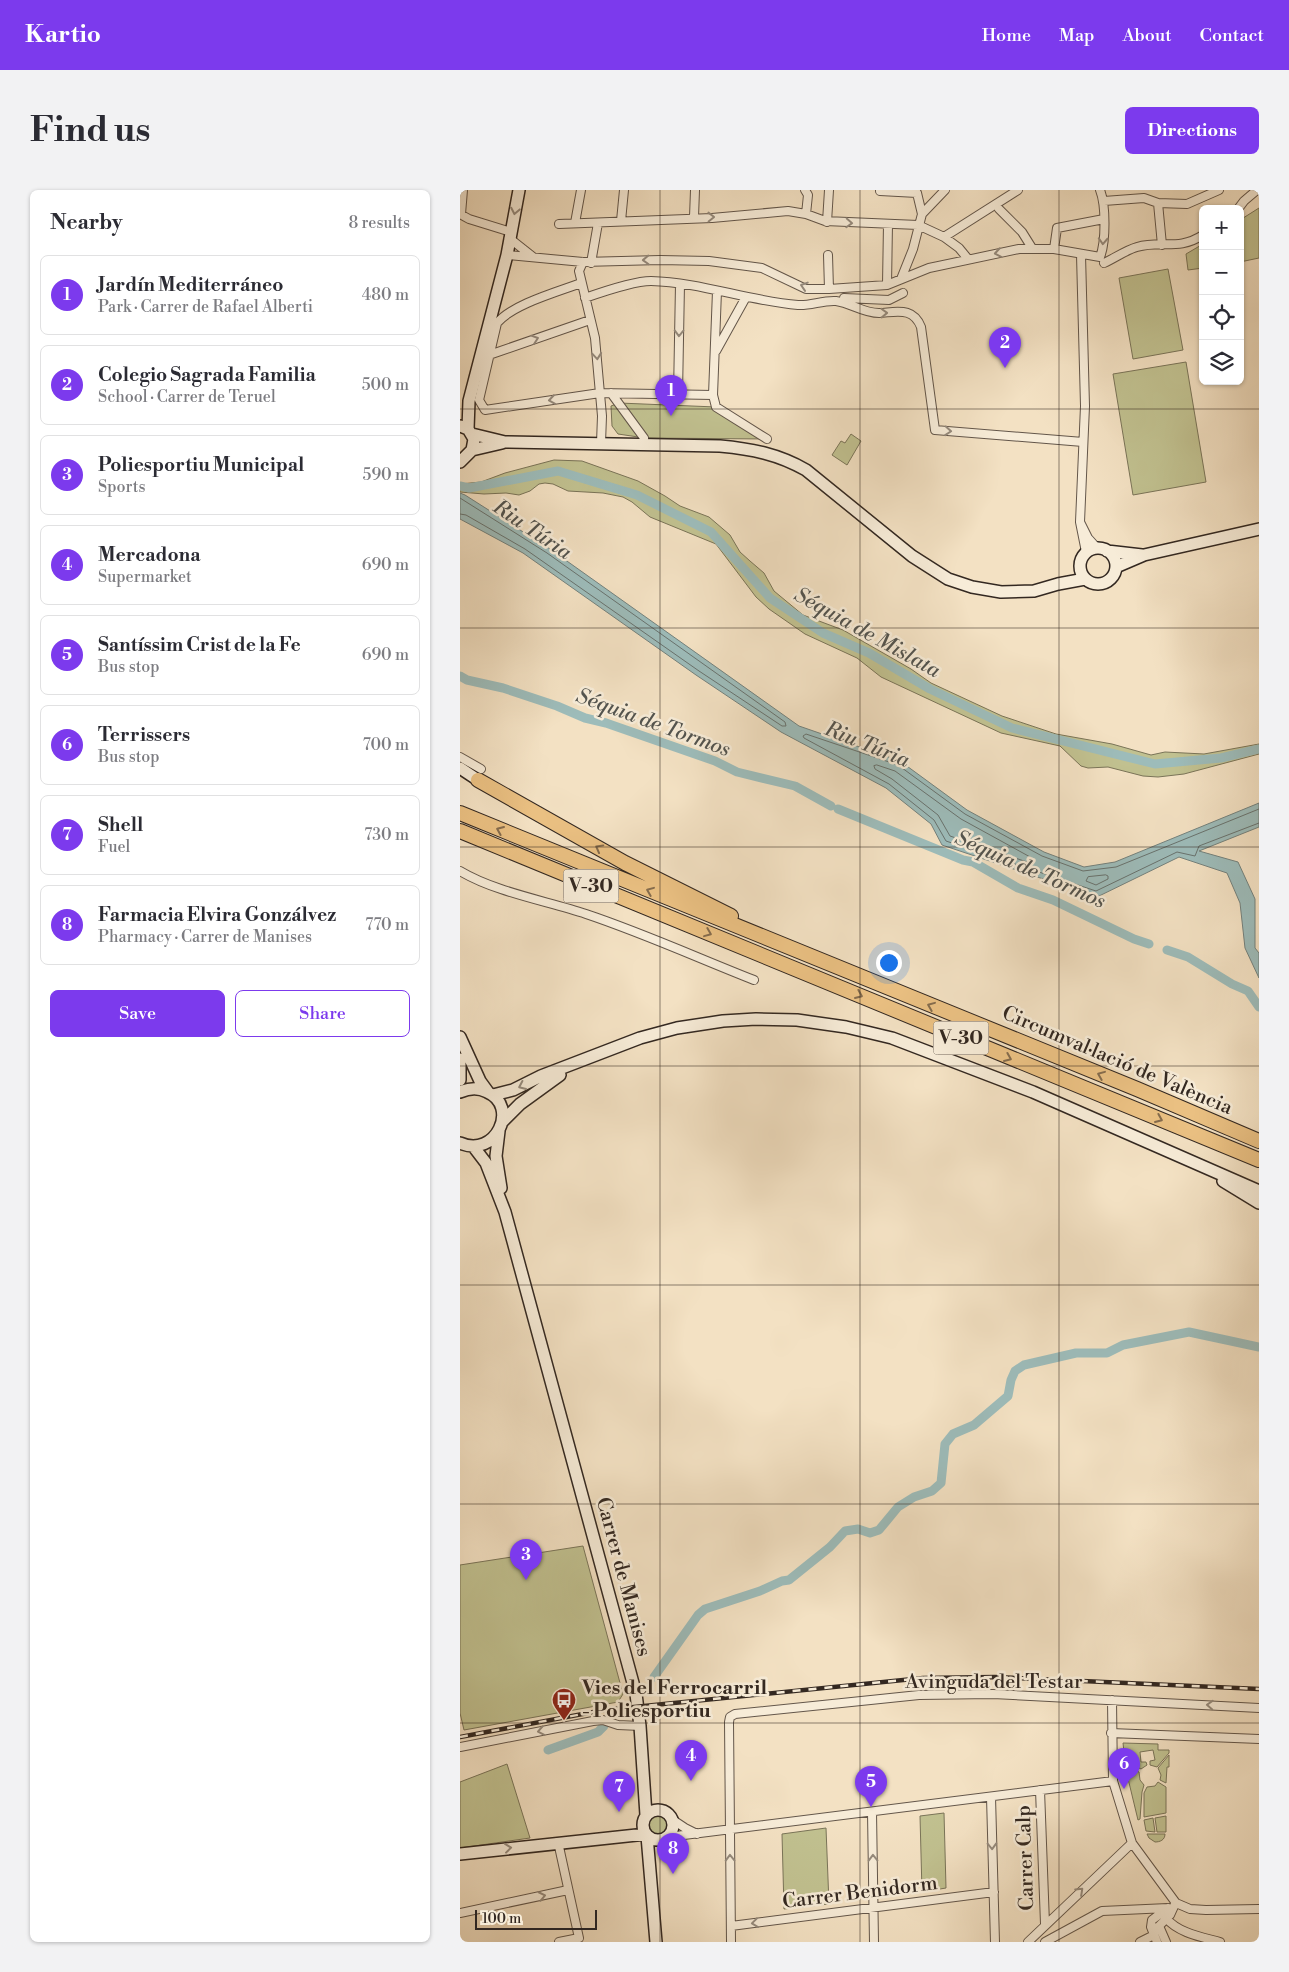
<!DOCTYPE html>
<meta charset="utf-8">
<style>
body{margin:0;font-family:"Libre Bodoni",serif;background:#f2f2f3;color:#2b2b33}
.controls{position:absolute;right:15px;top:15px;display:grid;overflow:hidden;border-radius:8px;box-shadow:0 1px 4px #0004}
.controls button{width:45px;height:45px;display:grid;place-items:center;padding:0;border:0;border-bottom:1px solid #e1e1e2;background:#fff;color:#2b2b33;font:25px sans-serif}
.scale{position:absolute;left:15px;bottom:12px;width:122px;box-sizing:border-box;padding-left:5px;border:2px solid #332821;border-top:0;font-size:14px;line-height:18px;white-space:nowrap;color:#332821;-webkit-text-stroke:4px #f7ecd8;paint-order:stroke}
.you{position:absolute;left:428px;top:772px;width:18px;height:18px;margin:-12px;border:4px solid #fff;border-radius:50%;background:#1a73e8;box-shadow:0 0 0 8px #1a73e833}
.badge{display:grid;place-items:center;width:32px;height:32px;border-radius:50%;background:#7c3aed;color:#fff;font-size:16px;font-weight:700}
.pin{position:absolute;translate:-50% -41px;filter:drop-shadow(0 1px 2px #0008)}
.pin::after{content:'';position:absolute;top:26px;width:18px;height:15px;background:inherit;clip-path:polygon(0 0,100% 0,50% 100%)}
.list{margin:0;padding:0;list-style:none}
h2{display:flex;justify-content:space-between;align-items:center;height:65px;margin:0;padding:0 20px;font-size:21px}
h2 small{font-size:16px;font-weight:400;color:#7c7c81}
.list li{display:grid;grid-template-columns:32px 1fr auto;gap:15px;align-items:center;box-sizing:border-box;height:80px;margin:0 10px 10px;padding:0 10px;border:1px solid #e1e1e2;border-radius:8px}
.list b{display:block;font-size:19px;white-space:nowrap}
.list p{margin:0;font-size:16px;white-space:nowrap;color:#7c7c81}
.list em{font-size:16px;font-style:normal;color:#7c7c81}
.actions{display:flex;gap:10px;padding:15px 20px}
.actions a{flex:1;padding:11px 0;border:1px solid #7c3aed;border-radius:8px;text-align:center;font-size:18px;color:#7c3aed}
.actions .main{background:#7c3aed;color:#fff}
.icon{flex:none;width:28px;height:28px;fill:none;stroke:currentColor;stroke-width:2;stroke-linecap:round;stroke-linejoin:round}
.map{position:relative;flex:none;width:799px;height:1752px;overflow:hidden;border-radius:8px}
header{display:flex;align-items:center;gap:30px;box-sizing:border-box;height:70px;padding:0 25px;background:#7c3aed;color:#fff}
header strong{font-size:24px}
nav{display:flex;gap:28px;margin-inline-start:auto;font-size:18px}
.intro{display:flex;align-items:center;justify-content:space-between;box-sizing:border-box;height:120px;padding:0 30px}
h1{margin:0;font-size:35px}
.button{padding:12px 22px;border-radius:8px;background:#7c3aed;color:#fff;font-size:18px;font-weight:700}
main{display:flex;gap:30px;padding:0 30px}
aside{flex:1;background:#fff;border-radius:8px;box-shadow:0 1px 4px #0004}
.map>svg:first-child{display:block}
</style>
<header>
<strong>Kartio</strong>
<nav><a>Home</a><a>Map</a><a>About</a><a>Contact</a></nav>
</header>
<div class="intro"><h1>Find us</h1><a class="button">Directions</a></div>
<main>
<aside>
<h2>Nearby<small>8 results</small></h2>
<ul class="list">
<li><span class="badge">1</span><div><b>Jardín Mediterráneo</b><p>Park · Carrer de Rafael Alberti</p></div><em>480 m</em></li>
<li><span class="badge">2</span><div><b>Colegio Sagrada Familia</b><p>School · Carrer de Teruel</p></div><em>500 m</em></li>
<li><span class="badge">3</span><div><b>Poliesportiu Municipal</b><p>Sports</p></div><em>590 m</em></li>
<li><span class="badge">4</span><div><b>Mercadona</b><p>Supermarket</p></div><em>690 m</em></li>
<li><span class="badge">5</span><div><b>Santíssim Crist de la Fe</b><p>Bus stop</p></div><em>690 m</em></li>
<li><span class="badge">6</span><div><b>Terrissers</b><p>Bus stop</p></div><em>700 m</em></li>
<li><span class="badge">7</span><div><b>Shell</b><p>Fuel</p></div><em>730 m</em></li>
<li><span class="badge">8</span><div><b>Farmacia Elvira Gonzálvez</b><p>Pharmacy · Carrer de Manises</p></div><em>770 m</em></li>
</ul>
<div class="actions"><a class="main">Save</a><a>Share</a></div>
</aside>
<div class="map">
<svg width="799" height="1752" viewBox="0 0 799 1752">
<rect width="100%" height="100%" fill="#f3e1c3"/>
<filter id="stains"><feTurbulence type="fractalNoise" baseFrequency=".004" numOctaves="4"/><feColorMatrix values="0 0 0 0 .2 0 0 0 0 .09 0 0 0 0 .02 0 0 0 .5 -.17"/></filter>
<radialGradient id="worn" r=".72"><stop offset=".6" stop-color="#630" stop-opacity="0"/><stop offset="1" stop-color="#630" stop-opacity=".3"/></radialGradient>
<path fill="#c1c190" stroke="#7a7458" d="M799,18V68L780,72V30Z
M743,54V78L728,80L726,64Z
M708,79L723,160L673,169L659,88Z
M726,172L746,292L673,305L653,184Z
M159,213L256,217L307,249L185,248L158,244L152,236L151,216Z
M391,244L401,251L387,275L372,265L381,251L385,253Z
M94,270L122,271L178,291L205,306L220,316L249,327L270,345L280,362L290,371L304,383L314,401L343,425L383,440L451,479L471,493L542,526L596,544L652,554L691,565L705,562L744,564L799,554V564L724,584L698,587L683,586L648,577L628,578L621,576L600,556L541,543L421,487L397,468L345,444L309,419L296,407L256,354L190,327L172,312L163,307L143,303L108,301L93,294L85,293L79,294L70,301L59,305L46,303L24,304L0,302V294L21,292L45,283Z
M123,1356L163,1504L158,1512L4,1540L0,1523V1375Z
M663,1553L698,1554V1560H709V1563L697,1577L690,1575V1571L695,1570L693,1560L680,1562L681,1572H686L687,1575L681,1579L665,1571Z
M709,1565V1577H707L706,1593L700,1590L701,1585L698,1578Z
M47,1574L70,1648L0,1658V1592Z
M665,1576L679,1582L680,1590L684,1595L682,1602L680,1629L678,1630Z
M698,1592L706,1597V1623L684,1627V1603L687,1597L695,1596Z
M484,1623L486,1698L462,1702L460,1626Z
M188 1635a10 10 0 1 1 20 0a10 10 0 1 1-20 0Z
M706,1626V1642H697L695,1628Z
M693,1628L695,1642L686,1641L684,1630Z
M366,1638L369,1714L324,1719L322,1644Z
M687,1644H705C705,1650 700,1652 695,1652L689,1648Z"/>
<path fill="#9dbcba" stroke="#73817d" d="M0,303L5,305L90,359L339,536L440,571L507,620L584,662L624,677L655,672L799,613V637L739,661L778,672L795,709V758L799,763V788L785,758L780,713L767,683L719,667L637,707L482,655L471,634L426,598L321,542L236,485L63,363L0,329Z"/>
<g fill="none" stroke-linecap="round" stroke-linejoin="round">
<path stroke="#68726e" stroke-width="1" d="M0,308L87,363L325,532L326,536H322L239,481L65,359L6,325L0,324
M417,575L435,581L501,629L572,668L573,672L570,673L490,646L478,625L432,589L415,579L414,576Z
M799,619L656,677L623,681L582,666L505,624L438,575L346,544L343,546L344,548L429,594L474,630L486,651L636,701L717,662L735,666L739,656L799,633
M646,685L648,686V689L636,695L626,691L628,687Z"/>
<path stroke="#9dbcba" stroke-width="9" d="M0,296L9,298L98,281L177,305L251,342L310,408L363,443L409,463L470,499L552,538L695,574L761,568L799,559
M0,486L7,490L43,498L97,516L125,528L146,533L255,571L277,582L335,596L371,616
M378,619L503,670L513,672L558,698L593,710L674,749L689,754
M707,760L728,767L772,794L788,801L799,817
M194,1487L238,1425L245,1419L300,1401L322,1391L329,1390L370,1357L385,1341L398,1339L410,1343L419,1340L438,1317L454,1307L472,1301L481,1293L485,1254L493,1244L514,1235L548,1206L551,1190L555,1181L564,1175L616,1163H647L663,1155L729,1142L799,1157
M88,1560L138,1542L144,1536"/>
<defs>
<path id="street" d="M345,0L348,5L346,24
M420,1L457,3L462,24
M644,11L684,8L698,13L727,14L759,0
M698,13L702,55
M539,19L562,42L572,58
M778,19L784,11L797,0
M0,24L9,29L51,42
M1,24L3,0
M234,27L235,0
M161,31L164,0
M367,32L369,0
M115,33L121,0
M99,34L252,28L328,21L346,24L365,31L458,35L484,47L499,58L508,69
M484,47L558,0
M49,48L73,67
M594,59L597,38L644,29
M47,65L123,72L200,70L249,71L302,78L346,99H369L427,95L469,78L559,59H594L640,67C646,52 646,15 640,0
M368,65L369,99
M123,72L119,81L135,148L142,226L141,253
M131,73L138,33
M644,73C655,68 666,60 677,57C702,50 718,61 743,45
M441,89L453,59L462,24L485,0
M121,93C97,102 53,114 37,133L19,210L25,220L140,203L253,205
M427,95L428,34
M257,101L253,205L256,217L307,249
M125,108C142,102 173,91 191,91C240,92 288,111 338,115C350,116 363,110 376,111C391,113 403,123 419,123C438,122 453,117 461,137L475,240L623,252
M384,108L429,110L443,103
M256,161L286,107
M29,165L130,130
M151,203L184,248
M218,204L220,94
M620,332L625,216L621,65
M626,362L620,332L628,348L637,358
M0,567L21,579
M0,681C35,702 87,711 126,724C183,743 238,768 294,790
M652,1510L653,1591L672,1653L716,1713L730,1719L746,1720L799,1719
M651,1543L799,1549
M0,1557L133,1531L143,1530L158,1535L180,1536
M580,1600L585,1734
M531,1607L535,1752
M412,1622L414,1752
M213,1630L225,1638L237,1644
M208,1647L653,1591
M98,1652L119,1748L99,1752
M0,1723L108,1700
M706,1728C718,1743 742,1747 760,1752
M271,1736L534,1702
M271,1752L269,1532L270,1527L275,1524L459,1505L533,1504L799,1518
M568,1752L672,1653
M585,1752L642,1721L708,1718
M680,1752L694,1745
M697,1752L691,1737L692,1730L708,1718
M706,1752L699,1736L710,1725L715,1714"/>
<path id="secondary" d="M0,236L8,239L14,249L12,260L0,272
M8,239L9,211L47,65L59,0
M12,244L45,252L260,256C292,259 318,264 346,280L452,366L488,389L512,397L541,402L574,401L598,394L625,389
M12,260L42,253
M620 376a18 18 0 1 1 36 0a18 18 0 1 1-36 0Z
M647,361L682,365
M656,377L684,365L799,339
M0,578L18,590
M0,847L20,891L28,902
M0,869V890
M0,902C9,898 18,897 27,902C60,916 36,969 0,953
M33,905L53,900L81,886L180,848L217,838L263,831L296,829L337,830L386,837L432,848L573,902L799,1001
M42,932L60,914L100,885
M39,941L36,966L41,998
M13,956L26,973L45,1022L176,1504L180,1536L186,1625
M763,991L799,1013
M183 1635a15 15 0 1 1 30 0a15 15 0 1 1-30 0Z
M187,1646L196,1752
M0,1664L186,1644"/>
<path id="highway" d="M18,590L165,673L271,726
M0,623L677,899L799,951
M0,641L799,970"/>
</defs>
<use href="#street" stroke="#63564a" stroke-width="10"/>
<use href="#secondary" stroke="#332821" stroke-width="14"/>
<use href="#highway" stroke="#332821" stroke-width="16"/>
<use href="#street" stroke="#f7ecd8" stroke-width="8"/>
<use href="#secondary" stroke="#f7ecd8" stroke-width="11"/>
<use href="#highway" stroke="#eac082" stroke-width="14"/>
<defs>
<path id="rail" d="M0,1547L144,1520L463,1488L535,1487L799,1499"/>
</defs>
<use href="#rail" stroke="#332821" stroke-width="4.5"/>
<use href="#rail" stroke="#f7ecd8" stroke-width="2.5" stroke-dasharray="8" stroke-linecap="butt"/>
</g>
<defs><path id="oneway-chevron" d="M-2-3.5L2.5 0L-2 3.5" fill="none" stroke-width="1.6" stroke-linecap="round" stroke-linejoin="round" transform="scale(1.25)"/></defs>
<g stroke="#958a7c">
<use href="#oneway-chevron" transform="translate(55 21) rotate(101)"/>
<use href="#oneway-chevron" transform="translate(251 27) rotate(-1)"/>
<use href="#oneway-chevron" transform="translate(389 33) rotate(3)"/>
<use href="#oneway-chevron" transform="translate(643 51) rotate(93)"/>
<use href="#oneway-chevron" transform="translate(538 63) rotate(170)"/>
<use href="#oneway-chevron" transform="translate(186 70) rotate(178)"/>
<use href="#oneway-chevron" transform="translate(344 96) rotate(-162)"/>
<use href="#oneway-chevron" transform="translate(424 123) rotate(-2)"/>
<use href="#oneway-chevron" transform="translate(219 143) rotate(91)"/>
<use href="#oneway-chevron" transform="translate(75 149) rotate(-19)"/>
<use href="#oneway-chevron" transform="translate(137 166) rotate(85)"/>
<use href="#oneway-chevron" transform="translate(92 210) rotate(171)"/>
<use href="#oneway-chevron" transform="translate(488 241) rotate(4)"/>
<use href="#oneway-chevron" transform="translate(62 896) rotate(155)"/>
<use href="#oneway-chevron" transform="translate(750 1515) rotate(-177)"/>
<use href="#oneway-chevron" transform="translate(81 1541) rotate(169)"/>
<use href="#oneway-chevron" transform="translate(532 1656) rotate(88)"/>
<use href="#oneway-chevron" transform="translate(48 1658) rotate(-7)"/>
<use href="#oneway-chevron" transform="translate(270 1668) rotate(-91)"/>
<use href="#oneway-chevron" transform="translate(413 1668) rotate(-91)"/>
<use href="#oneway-chevron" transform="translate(620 1701) rotate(-43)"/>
<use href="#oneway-chevron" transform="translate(82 1706) rotate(-12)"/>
<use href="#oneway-chevron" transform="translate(295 1733) rotate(173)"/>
</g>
<g stroke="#856c4d">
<use href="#oneway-chevron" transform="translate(40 640) rotate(-157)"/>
<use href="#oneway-chevron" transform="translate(139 658) rotate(-151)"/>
<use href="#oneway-chevron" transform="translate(190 701) rotate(-158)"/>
<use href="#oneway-chevron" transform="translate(248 743) rotate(22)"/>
<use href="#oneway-chevron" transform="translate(399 805) rotate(23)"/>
<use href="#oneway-chevron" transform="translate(471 816) rotate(-158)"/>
<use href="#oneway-chevron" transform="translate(548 868) rotate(23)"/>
<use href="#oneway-chevron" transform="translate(641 885) rotate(-158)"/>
<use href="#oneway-chevron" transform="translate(699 929) rotate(23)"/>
</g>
<path fill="none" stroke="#332821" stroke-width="1" stroke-opacity="0.55" d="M200,0V1752M400,0V1752M599,0V1752M0,219H799M0,438H799M0,657H799M0,876H799M0,1095H799M0,1314H799M0,1533H799"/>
<defs>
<symbol id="bus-pin" viewBox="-11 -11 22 30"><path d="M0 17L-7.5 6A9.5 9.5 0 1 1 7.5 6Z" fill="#8f2418" stroke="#f7ecd8"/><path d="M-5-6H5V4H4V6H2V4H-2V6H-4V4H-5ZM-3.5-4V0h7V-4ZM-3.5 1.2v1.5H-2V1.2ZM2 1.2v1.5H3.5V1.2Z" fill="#fff"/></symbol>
</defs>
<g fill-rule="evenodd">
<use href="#bus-pin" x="90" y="1496" width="28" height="38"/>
</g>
<g text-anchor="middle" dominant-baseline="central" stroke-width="5" stroke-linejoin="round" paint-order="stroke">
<g fill="#f7ecd8" stroke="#6e6358" stroke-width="1">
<rect x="103.5" y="679.5" width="55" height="33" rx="4"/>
<rect x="473.5" y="831.5" width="55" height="33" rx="4"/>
</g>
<g font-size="19" font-weight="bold" fill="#332821">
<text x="131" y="696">V-30</text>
<text x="501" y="848">V-30</text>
</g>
<g font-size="20" fill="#332821" stroke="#f7ecd8">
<text transform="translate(657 871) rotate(23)">Circumval·lació de València</text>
<text transform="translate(163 1387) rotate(75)">Carrer de Manises</text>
<text x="534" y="1492">Avinguda del Testar</text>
<text transform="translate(566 1668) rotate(-92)">Carrer Calp</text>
<text transform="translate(400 1703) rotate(-7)">Carrer Benidorm</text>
</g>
<g font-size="20" font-weight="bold" fill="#332821" stroke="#f7ecd8" text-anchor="start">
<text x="122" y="1498">Vies del Ferrocarril<tspan x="122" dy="23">- Poliesportiu</tspan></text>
</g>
<g font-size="21" font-style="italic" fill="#53544f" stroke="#f7ecd8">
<text transform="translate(72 340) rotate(34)">Riu Túria</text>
<text transform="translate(407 443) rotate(29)">Séquia de Mislata</text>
<text transform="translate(193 533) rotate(20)">Séquia de Tormos</text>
<text transform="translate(407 555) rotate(22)">Riu Túria</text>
<text transform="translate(570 680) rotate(24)">Séquia de Tormos</text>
</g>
</g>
<rect width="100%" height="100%" filter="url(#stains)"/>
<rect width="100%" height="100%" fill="url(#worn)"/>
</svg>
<div class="controls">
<button>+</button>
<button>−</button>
<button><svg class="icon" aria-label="locate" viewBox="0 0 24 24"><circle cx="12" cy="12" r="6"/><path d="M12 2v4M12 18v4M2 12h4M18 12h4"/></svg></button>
<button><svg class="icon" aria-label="layers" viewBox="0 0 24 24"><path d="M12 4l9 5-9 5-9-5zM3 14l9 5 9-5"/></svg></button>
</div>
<div class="scale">100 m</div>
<div class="you"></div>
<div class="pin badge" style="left:211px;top:226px">1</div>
<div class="pin badge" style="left:545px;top:178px">2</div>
<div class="pin badge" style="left:66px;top:1390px">3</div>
<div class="pin badge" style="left:231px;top:1591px">4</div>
<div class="pin badge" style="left:411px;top:1617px">5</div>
<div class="pin badge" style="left:664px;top:1599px">6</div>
<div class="pin badge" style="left:159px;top:1622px">7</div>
<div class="pin badge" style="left:213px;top:1684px">8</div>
</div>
</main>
